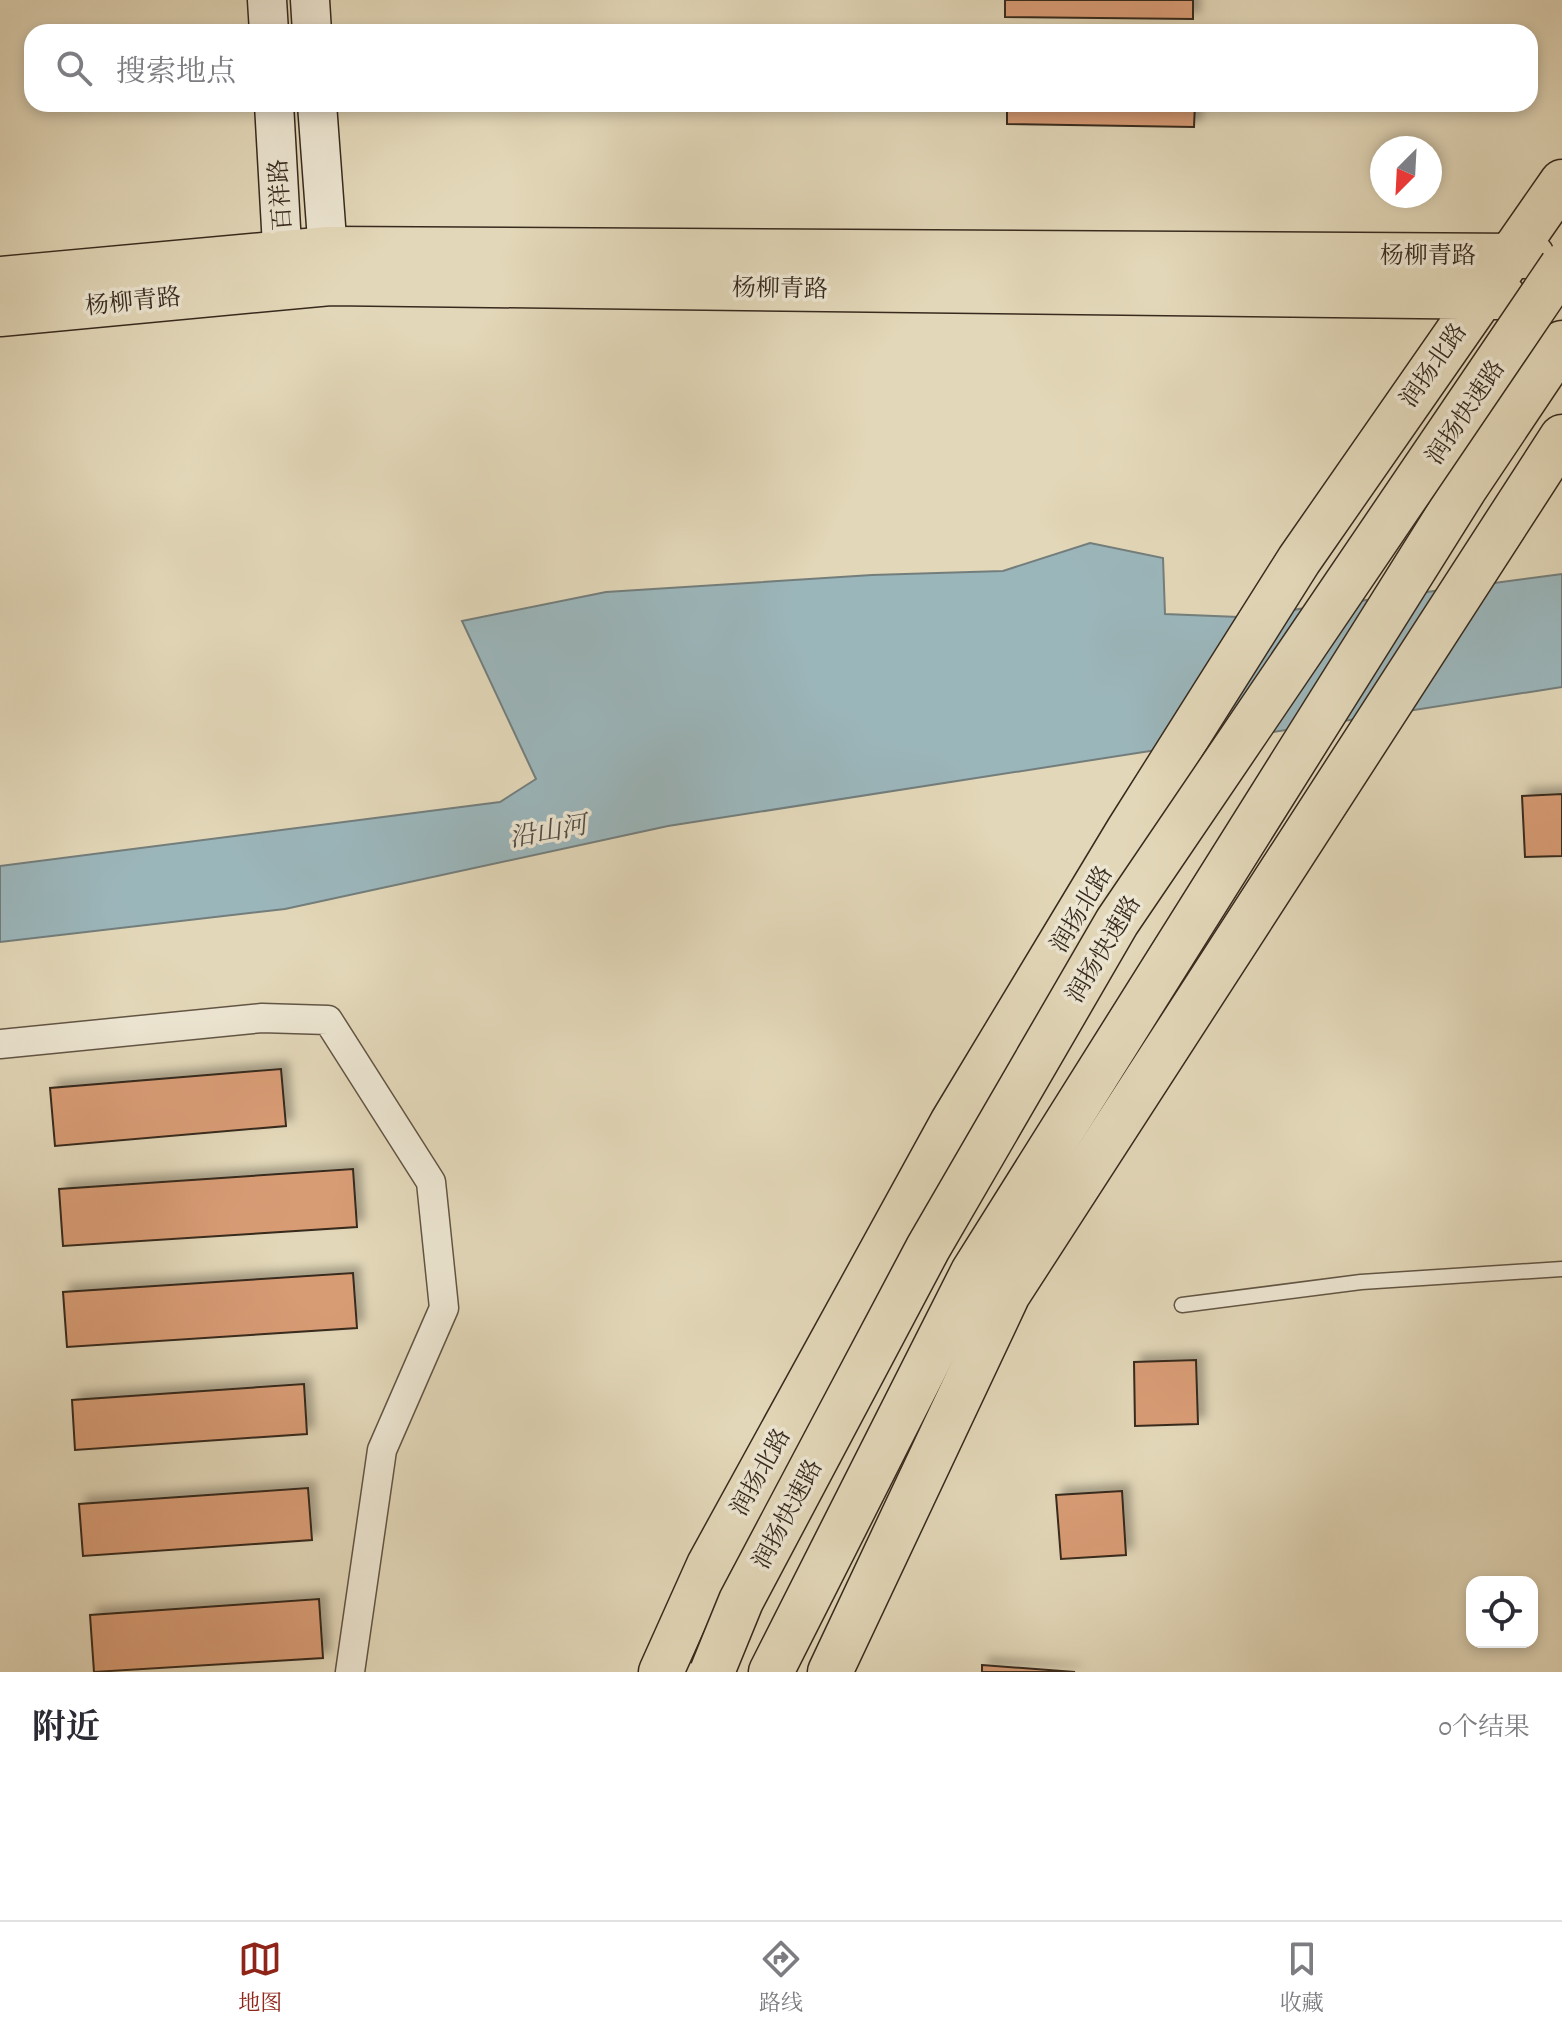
<!DOCTYPE html>
<html lang="zh">
<meta charset="utf-8">
<style>
body{margin:0;font-family:Alegreya,"Noto Serif SC",serif;background:#f2f2f3;color:#2b2b33}
.controls{position:absolute;right:24px;bottom:24px;display:grid;overflow:hidden;border-radius:16px;box-shadow:0 4px 12px #0003}
.controls button{width:72px;height:72px;display:grid;place-items:center;padding:0;border:0;border-bottom:2px solid #e1e1e2;background:#fff;color:#2b2b33;font:40px sans-serif}
.compass{position:absolute;left:1370px;top:136px;width:72px;height:72px;border-radius:50%;background:#fff;box-shadow:0 4px 12px #0003;rotate:204deg}
.list{margin:0;padding:0;list-style:none}
h2{display:flex;justify-content:space-between;align-items:center;height:104px;margin:0;padding:0 32px;font-size:34px}
h2 small{font-size:26px;font-weight:400;color:#7c7c81}
.icon{flex:none;width:44px;height:44px;fill:none;stroke:currentColor;stroke-width:2;stroke-linecap:round;stroke-linejoin:round}
.map{position:relative;flex:none;width:1562px;height:1672px;overflow:hidden}
.search{position:absolute;background:#fff;box-shadow:0 4px 12px #0003;left:24px;right:24px;top:24px;height:88px;display:flex;align-items:center;gap:20px;box-sizing:border-box;padding:0 28px;border-radius:24px;color:#7c7c81;font-size:30px}
.sheet{height:248px;background:#fff}
nav{display:flex;justify-content:space-around;align-items:center;box-sizing:border-box;height:112px;border-top:2px solid #e1e1e2;background:#fff;font-size:22px;color:#7c7c81}
nav a{display:grid;justify-items:center;gap:4px}
nav .on{color:#8f2418}
.map>svg:first-child{display:block}
</style>
<div class="map">
<svg width="1562" height="1672" viewBox="0 0 1562 1672">
<defs>
<filter id="shadow"><feDropShadow dx="7" dy="-7" stdDeviation="4" flood-color="#0004"/></filter>
</defs>
<rect width="100%" height="100%" fill="#e2d7b8"/>
<filter id="stains"><feTurbulence type="fractalNoise" baseFrequency=".0025" numOctaves="4"/><feColorMatrix values="0 0 0 0 .2 0 0 0 0 .09 0 0 0 0 .02 0 0 0 .5 -.17"/></filter>
<radialGradient id="worn" r=".72"><stop offset=".6" stop-color="#630" stop-opacity="0"/><stop offset="1" stop-color="#630" stop-opacity=".3"/></radialGradient>
<path fill="#9bb6bb" stroke="#737e7c" stroke-width="2" d="M1090,543L1163,558L1165,614L1239,617L1562,574V687L668,826L285,909L0,942V866L500,802L536,779L462,621L606,592L872,575L1003,571Z"/>
<path fill="#d89c74" stroke="#372a1e" stroke-width="2" filter="url(#shadow)" d="M1005,0H1193V19L1005,17Z
M1007,104H1195L1194,127L1007,124Z
M1562,794V856L1525,857L1522,796Z
M281,1069L286,1126L55,1146L50,1088Z
M353,1169L357,1227L63,1246L59,1189Z
M353,1273L357,1328L67,1347L63,1292Z
M1196,1360L1198,1424L1135,1426L1134,1362Z
M304,1384L307,1434L75,1450L72,1400Z
M308,1488L312,1540L83,1556L79,1504Z
M1122,1491L1126,1555L1061,1559L1056,1495Z
M319,1599L323,1658L94,1672L90,1615Z
M982,1665L1075,1672H982Z"/>
<g fill="none" stroke-linecap="round" stroke-linejoin="round">
<defs>
<path id="lane" d="M1182,1305L1361,1282L1562,1269"/>
<path id="street" d="M0,1044L262,1018L328,1020L431,1182L444,1308L382,1450L350,1672"/>
<path id="secondary" d="M267,0L269,32
M310,0L312,32
M274,104L284,281
M317,104L330,280"/>
<path id="primary" d="M0,279L328,249L1532,256
M0,314L330,283L1504,297
M661,1672L709,1565L952,1123L1128,831L1299,560L1562,182
M830,1672L1008,1294L1562,437"/>
<path id="highway" d="M771,1672L973,1272L1465,488L1562,343"/>
</defs>
<use href="#lane" stroke="#625544" stroke-width="17"/>
<use href="#street" stroke="#625544" stroke-width="31"/>
<use href="#secondary" stroke="#372a1e" stroke-width="41"/>
<use href="#primary" stroke="#372a1e" stroke-width="47"/>
<use href="#highway" stroke="#372a1e" stroke-width="47"/>
<use href="#lane" stroke="#ece5d1" stroke-width="14"/>
<use href="#street" stroke="#ece5d1" stroke-width="28"/>
<use href="#secondary" stroke="#ece5d1" stroke-width="38"/>
<use href="#primary" stroke="#e2d7b8" stroke-width="44"/>
<use href="#highway" stroke="#e2d7b8" stroke-width="44"/>
<defs>
<path id="highway-bridge" d="M712,1672L741,1601L928,1248L1117,922L1562,266"/>
</defs>
<use href="#highway-bridge" stroke="#372a1e" stroke-width="47" stroke-linecap="butt"/>
<use href="#highway-bridge" stroke="#e2d7b8" stroke-width="44"/>
</g>
<g text-anchor="middle" dominant-baseline="central" stroke-width="7" stroke-linejoin="round" paint-order="stroke">
<g font-size="24" fill="#372a1e" stroke="#ece5d1">
<text transform="translate(280 195) rotate(-94)">百祥路</text>
<text x="1428" y="255">杨柳青路</text>
<text transform="translate(780 288) rotate(1)">杨柳青路</text>
<text transform="translate(133 301) rotate(-6)">杨柳青路</text>
<text transform="translate(1433 365) rotate(-55)">润扬北路</text>
<text transform="translate(1465 412) rotate(-56)">润扬快速路</text>
<text transform="translate(1081 909) rotate(-59)">润扬北路</text>
<text transform="translate(1103 949) rotate(-59)">润扬快速路</text>
<text transform="translate(760 1472) rotate(-61)">润扬北路</text>
<text transform="translate(787 1514) rotate(-62)">润扬快速路</text>
</g>
<g font-size="26" font-style="italic" fill="#504d45" stroke="#ece5d1">
<text transform="translate(548 831) rotate(-10)">沿山河</text>
</g>
</g>
<rect width="100%" height="100%" filter="url(#stains)"/>
<rect width="100%" height="100%" fill="url(#worn)"/>
</svg>
<div class="controls">
<button><svg class="icon" aria-label="locate" viewBox="0 0 24 24"><circle cx="12" cy="12" r="6"/><path d="M12 2v4M12 18v4M2 12h4M18 12h4"/></svg></button>
</div>
<svg class="compass" viewBox="-18 -18 36 36"><path d="M0-13l5 13h-10z" fill="#e53935"/><path d="M0 13l5-13h-10z" fill="#7c7c81"/></svg>
<div class="search"><svg class="icon" aria-label="search" viewBox="0 0 24 24"><circle cx="10" cy="10" r="6"/><path d="M15 15l6 6"/></svg>搜索地点</div>
</div>
<section class="sheet">
<h2>附近<small>0个结果</small></h2>
<ul class="list">
</ul>
</section>
<nav>
<a class="on"><svg class="icon" aria-label="map" viewBox="0 0 24 24"><path d="M3 6l6-2 6 2 6-2v14l-6 2-6-2-6 2zM9 4v14M15 6v14"/></svg>地图</a>
<a><svg class="icon" aria-label="directions" viewBox="0 0 24 24"><path d="M12 3l9 9-9 9-9-9zM9 14v-3h6M13 9l2 2-2 2"/></svg>路线</a>
<a><svg class="icon" aria-label="saved" viewBox="0 0 24 24"><path d="M7 4h10v16l-5-4-5 4z"/></svg>收藏</a>
</nav>
